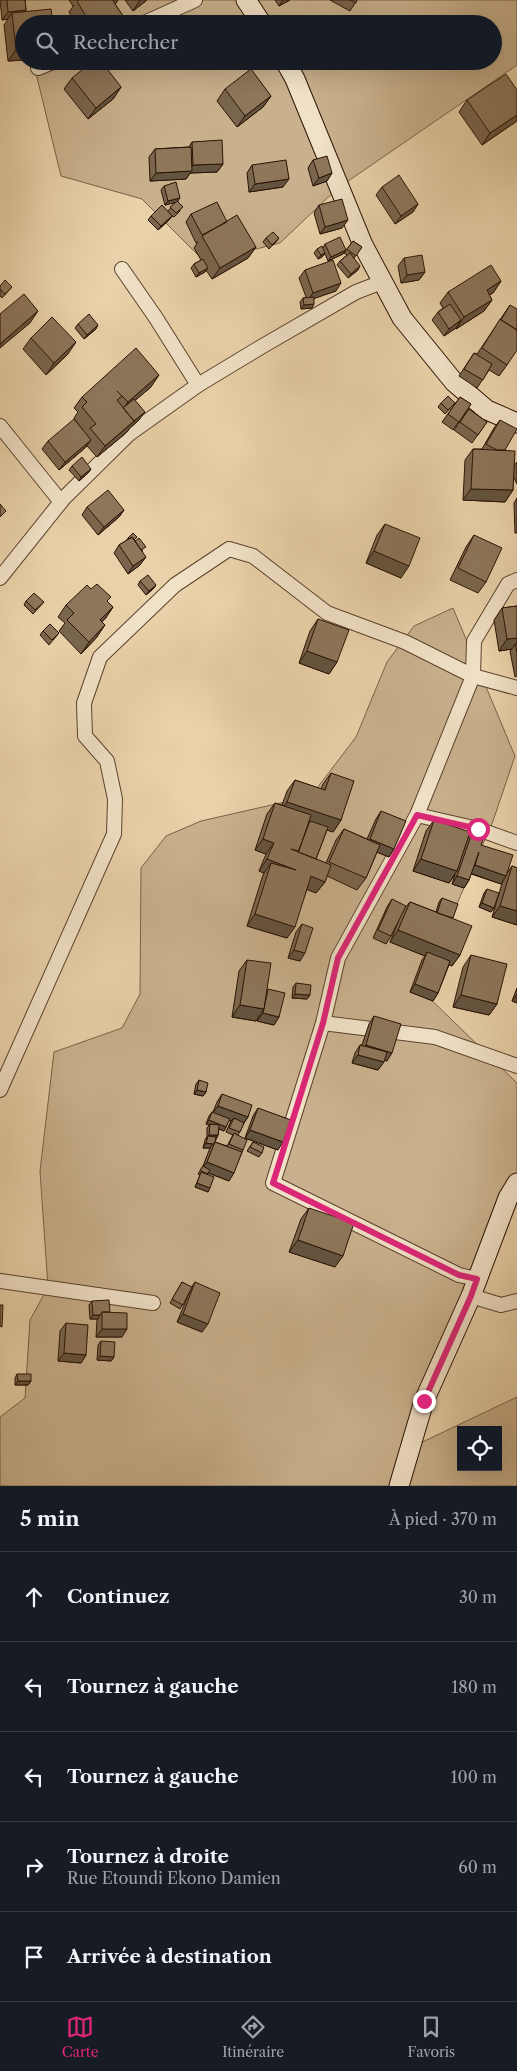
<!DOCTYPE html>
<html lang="fr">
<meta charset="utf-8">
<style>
body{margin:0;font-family:"Libre Caslon Text",serif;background:#242831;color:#f1f3f6}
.controls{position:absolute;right:15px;bottom:15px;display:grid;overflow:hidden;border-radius:0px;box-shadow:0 5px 20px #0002}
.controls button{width:45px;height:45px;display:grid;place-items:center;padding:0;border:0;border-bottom:1px solid #363941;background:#171b24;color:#f1f3f6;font:25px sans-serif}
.stop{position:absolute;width:15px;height:15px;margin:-11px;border:4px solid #db2777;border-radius:50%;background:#fff}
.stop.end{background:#db2777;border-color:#fff;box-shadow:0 1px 5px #0008}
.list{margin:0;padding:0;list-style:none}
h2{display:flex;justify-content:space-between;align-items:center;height:65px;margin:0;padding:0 20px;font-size:21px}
h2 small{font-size:16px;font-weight:400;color:#9ea1a6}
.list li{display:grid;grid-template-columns:32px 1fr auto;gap:15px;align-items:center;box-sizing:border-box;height:90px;padding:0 20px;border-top:1px solid #363941}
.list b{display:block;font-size:19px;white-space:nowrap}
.list p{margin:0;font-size:16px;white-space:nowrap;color:#9ea1a6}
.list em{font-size:16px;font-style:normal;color:#9ea1a6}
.icon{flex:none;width:28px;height:28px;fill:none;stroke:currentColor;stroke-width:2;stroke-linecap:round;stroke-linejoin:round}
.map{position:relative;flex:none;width:517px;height:1486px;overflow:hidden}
.search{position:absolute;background:#171b24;box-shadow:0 5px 20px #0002;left:15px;right:15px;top:15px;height:55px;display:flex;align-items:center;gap:12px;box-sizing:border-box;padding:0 18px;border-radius:28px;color:#9ea1a6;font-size:19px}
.sheet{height:515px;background:#171b24}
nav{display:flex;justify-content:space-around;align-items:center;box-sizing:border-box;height:70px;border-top:1px solid #363941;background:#171b24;font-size:14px;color:#9ea1a6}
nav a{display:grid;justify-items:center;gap:2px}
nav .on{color:#db2777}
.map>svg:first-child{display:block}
</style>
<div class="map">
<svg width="517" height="1486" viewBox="0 0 517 1486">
<rect width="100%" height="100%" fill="#e9d1a9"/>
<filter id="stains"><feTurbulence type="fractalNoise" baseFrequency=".004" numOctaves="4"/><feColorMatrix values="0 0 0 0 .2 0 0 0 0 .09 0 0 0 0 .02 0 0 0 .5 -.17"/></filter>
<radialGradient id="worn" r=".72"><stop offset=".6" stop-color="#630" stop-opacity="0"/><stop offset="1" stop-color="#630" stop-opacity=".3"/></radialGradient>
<path fill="#c9b18d" stroke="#7a6248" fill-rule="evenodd" d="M16,0H517V65L338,188L280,243L205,262L142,199L61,176L33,61H493V24H24Z
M453,608L515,756L493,821L420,989L517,1083V1204L508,1198L412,1447L517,1397V1486H0V1417L25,1398L30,1320L48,1287L40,1171L54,1052L122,1028L140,994L141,868L166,836L201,821L311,796L356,737L387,662L414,626ZM461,1430H498V1467H461Z"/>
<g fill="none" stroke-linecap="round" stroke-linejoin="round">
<defs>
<path id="street" d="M142,24L195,0
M38,68L55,61
M122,269L156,318L198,385
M0,426L61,502
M0,578L64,498L129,434L198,385L261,347L356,292L382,282
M417,815L478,829L517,843
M323,1023L435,1037L517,1066
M0,1090L114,834L115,799L107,761L85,736L84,703L100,657L175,585L229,549L253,556L327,613L405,642L473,676L474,641L508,584L517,580
M477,1279L459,1275L273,1183L323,1023L338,958L417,815L473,676L517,688
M0,1281L153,1303
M471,1296L501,1305L517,1301"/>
<path id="secondary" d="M246,0L262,24
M285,61L295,79L363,245L402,318L454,382L487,410L517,423
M399,1486L424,1401L471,1296L508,1198L517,1183"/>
</defs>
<use href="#street" stroke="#5a422d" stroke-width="16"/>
<use href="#secondary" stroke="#2a1304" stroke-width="21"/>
<use href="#street" stroke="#f1e1c7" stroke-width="14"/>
<use href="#secondary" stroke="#f1e1c7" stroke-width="19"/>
</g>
<path fill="#79654d" stroke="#2a1304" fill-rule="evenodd" d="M0,0H25L26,10L25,12L24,24V60L8,61L4,25L8,19L2,20Z
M69,0H118L115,4L123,16L117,24H76L69,12L74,5L73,6Z
M125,0H147L133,11Z
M275,0H290L279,6Z
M330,0H357L350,11Z
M72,78L121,87L113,99L88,119L64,89Z
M225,89L271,96L263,107L237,127L217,101Z
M517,90V121L482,145L459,112L467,100Z
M192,142L223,164L217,172L190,173L186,179L150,181L149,157L155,149L189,147Z
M313,160L332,173L327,181L313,186L308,168Z
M252,165L283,187L249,192L247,173Z
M164,186L178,201L180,211L174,217L172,216L169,220L158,230L148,220L151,216L168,211L176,202L165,205L161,190Z
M382,187L418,204L413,212L395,224L376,195Z
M319,205L342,228L320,234L314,213Z
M191,214L227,222L256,247L248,258L212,279L206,270L205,272L196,277L191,268L194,264L201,260L194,248L198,242L196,243L186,222Z
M266,238H279L276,242L269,249L263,242Z
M353,241L362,247L354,258L358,270L348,278L337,265L340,261L347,255L344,253Z
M325,244L346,250L343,254L328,261L325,254L322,257L318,259L314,253L317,249L323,248Z
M404,258L425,272L419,280L401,283L398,266Z
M305,270L336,291L314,298L312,308L301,309L300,302L303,298L306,297L299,278Z
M501,281L493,293L489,295L492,300L484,311L456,329V328L444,336L432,320L438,312L443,308L440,303L448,292Z
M0,286L12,287L2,298L0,296Z
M510,305L507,365L499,376L489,370L477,388L459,376L474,353L477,354Z
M78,324L96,329L84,339L75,328Z
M31,338L68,354L46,375L23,349Z
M151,387L135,400L139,420L130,428L126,433L97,457L87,446L85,448L59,470L42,449L48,441L86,435L74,418L78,412L74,408L82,397Z
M460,397L471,404L453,430L442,422Z
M441,403H455L445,414L438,407Z
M469,409L487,422L472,443L454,430Z
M500,420L505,450L514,466L517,462V484L513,476V490L505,502L463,500L465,460L473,449H482L494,428Z
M72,466L91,469L88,473L79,481L69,470Z
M517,498V533H515L514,503Z
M87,507L124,510L119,517L98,535L82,515Z
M385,524L401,578L366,563L377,535Z
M474,535L486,582L478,593L450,580L466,547Z
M128,538L134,541L143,551L142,552L140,565L128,574L114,553L119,545L127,540Z
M140,581L156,585L153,589L146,595L138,585Z
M91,589L108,602L113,607L105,619L102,622L97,637L81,654L59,631L65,623L58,617L66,605Z
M26,601L44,602L33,614L24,605Z
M517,606V676L515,677L510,651L512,649L499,651L494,620L502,608Z
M318,619L337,662L329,674L299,663L310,631Z
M43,631L59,633L49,645L40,635Z
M331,773L341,820L333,832L327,830L316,859L326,863L336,840L344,829L367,839L376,819L381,811L394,849L389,857L377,852L366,878L357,890L327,876L325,882L316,893L307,889L287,938L247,926L263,875L264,873L259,871L266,854L255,850L267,814L275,803L282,805L287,791L295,780L321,789L323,784Z
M434,820L468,838L472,833L481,845L507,873L512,866L517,868V925L492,917L503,880L501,884L471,874L469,880L464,888L452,884L455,875L449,883L413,871L426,831Z
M487,889L494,908L491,912L479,907L484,893Z
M442,898L452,919L460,955L452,966L449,965L438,993L433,1001L410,992L422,960L425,956L390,942L398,922L391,936L386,944L373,938L387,907L392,899L404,909L410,902L436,912L439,902Z
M302,924L300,961L288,958L296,932Z
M471,955L497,1004L489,1015L453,1007L463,967Z
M247,960L267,990L279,1017L274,1025L257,1021L258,1019L256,1021L232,1017L239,971Z
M296,983L310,995L307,999L292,998L293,987Z
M517,988V1003L512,1001Z
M374,1016L387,1061L384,1060L378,1070L352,1063L355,1053L360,1045H362L369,1024Z
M199,1080L206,1092L203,1096L194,1094L196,1084Z
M222,1094L248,1117L244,1123L238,1135L243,1150L229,1181L208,1173L207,1174L208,1192L195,1187L200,1175L198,1174L203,1166L210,1148H203L205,1140L207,1137V1128L209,1125L206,1124L209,1116L212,1112H213L217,1102ZM229,1120L231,1121L226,1132L233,1135L227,1146L215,1142L218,1135L219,1129L224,1131L226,1127Z
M258,1108L278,1150L245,1138L253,1116Z
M253,1142L262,1153L259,1157L247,1151Z
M309,1208L335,1267L289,1252L301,1219Z
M182,1282L191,1288L195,1282L202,1332L177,1322L189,1293L180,1309L170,1303Z
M92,1301L110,1312L122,1337H96L97,1320L98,1319H90L89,1305Z
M66,1323L86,1355L81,1363L58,1361L60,1331Z
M101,1341L114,1357L111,1361L97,1360L98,1345Z
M17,1374L31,1381L28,1385H15V1378Z"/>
<path fill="#63533f" stroke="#2a1304" d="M114,0H118L114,6L105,12Z
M140,0H147L133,11Z
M283,0H290L279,6Z
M26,10L21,18L12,13L8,19L2,20L8,12Z
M123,16L117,24H111Z
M96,17L92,24H88L89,22Z
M24,49V60L8,61L16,50Z
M121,87L113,99L88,119L96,108Z
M271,96L263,107L237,127L245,116Z
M517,115V121L482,145L490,133Z
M223,164L217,172L190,173L186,179L150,181L156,173L189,171L193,165Z
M332,173L327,181L313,186L319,178Z
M289,179L283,187L249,192L255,184Z
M180,198L177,202L165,205L168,201Z
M418,204L413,212L395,224L401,216Z
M172,216L169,220L158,230L161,226Z
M348,220L342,228L320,234L325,227Z
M256,247L248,258L212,279L220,268Z
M346,250L343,254L328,261L331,257Z
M325,253L322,257L318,259L321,255Z
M360,266L358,270L348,278L351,274Z
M208,268L205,272L196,277L199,273Z
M425,272L419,280L401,283L407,275Z
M501,281L493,293L478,301L487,290Z
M341,283L336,291L307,301L313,293Z
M492,300L484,311L456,329L464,317Z
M314,304L312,308L301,309L304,305Z
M38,311L30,323L0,348V344Z
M461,320L456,328L444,336L449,329Z
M98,325L96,329L84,339L87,335Z
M76,342L68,354L46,375L54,363Z
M159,375L151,387L124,410L123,409L128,402Z
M145,412L139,420L130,428L126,433L97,457L105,446Z
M91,440L85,448L59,470L65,462Z
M91,469L88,473L79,481L81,477Z
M471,489L513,490L505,502L463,500Z
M124,510L119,517L98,535L104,527Z
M374,551L409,566L401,578L366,563Z
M146,557L140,565L128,574L133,566Z
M156,585L153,589L146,595L149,591Z
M113,607L105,619L92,631L100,620Z
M105,625L97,637L81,654L89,642Z
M517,638V648L515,644L512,649L499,651L507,639Z
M307,651L337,662L329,674L299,663Z
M287,802L341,820L333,832L309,824L310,821L308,824L279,814Z
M263,839L274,843L266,854L255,850Z
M370,839L394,849L389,857L364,847Z
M267,859L296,870L271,863L264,873L259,871Z
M421,859L457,871L449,883L413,871Z
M475,865L506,876L501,884L470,873Z
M311,876L325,882L316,893L303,888Z
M457,876L469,880L464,888L452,884Z
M482,903L494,908L491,912L479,907Z
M500,906L517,911V925L492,917Z
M255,914L295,927L287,938L247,926Z
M398,930L460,955L452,966L426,956L427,952L425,956L390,942Z
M294,950L305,953L300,961L288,958Z
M415,984L438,993L433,1001L410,992Z
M295,994L310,995L307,999L292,998Z
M517,994V1003L512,1001Z
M461,995L497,1004L489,1015L453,1007Z
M240,1005L264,1009L256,1021L232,1017Z
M263,1013L279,1017L274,1025L257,1021Z
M366,1045L392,1053L387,1061L360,1053Z
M358,1055L384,1062L378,1070L352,1063Z
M197,1090L206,1092L203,1096L194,1094Z
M218,1106L248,1117L242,1125L234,1118L231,1121L212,1114Z
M209,1120L226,1127L224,1131L210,1125V1124L209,1125L206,1124Z
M250,1130L283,1142L278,1150L245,1138Z
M209,1135H218L215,1139H206Z
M206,1143L213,1144L210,1148H203Z
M207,1162L234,1173L229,1181L201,1170Z
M197,1183L210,1188L208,1192L195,1187Z
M298,1240L343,1256L335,1267L289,1252Z
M183,1314L208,1324L202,1332L177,1322Z
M93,1315H100L98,1319H90Z
M102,1329H127L122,1337H96Z
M64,1353L86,1355L81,1363L58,1361Z
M100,1356L114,1357L111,1361L97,1360Z
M18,1381H31L28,1385H15Z"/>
<path fill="#8d765a" stroke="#2a1304" d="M7,0H25L26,10L8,12Z
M79,0H114L113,1L123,16L111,24H101L96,17L89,22L77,1Z
M350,0H357L356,3Z
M51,9L53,24H24V49L16,50L12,13Z
M93,61H101L121,87L96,108L72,78Z
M251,69L271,96L245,116L225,89Z
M506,74L517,90V115L490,133L467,100Z
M222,140L223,164L193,165L192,142Z
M191,147L192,171L156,173L155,149Z
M327,156L332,173L319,178L313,160Z
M286,160L289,179L255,184L252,165Z
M399,175L418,204L401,216L382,187Z
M176,182L180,198L168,201L164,186Z
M342,199L348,220L325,227L319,205Z
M177,201L183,207L176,213L170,207Z
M217,202L227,222L202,235L191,214Z
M162,205L172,216L161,226L151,216Z
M237,215L256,247L220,268L202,236Z
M273,232L279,238L272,245L266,238Z
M340,237L346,250L331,257L325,244Z
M353,241L362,247L356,256L347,249Z
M322,246L325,253L321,255L317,249Z
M350,253L360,266L351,274L340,261Z
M422,255L425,272L407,275L404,258Z
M203,259L208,268L199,273L194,264Z
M333,260L341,283L313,293L305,270Z
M491,265L501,281L487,290L492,300L464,317L448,292Z
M5,280L12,287L5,294L0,289V286Z
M24,294L38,311L0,344V314Z
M314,297V304L304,305L303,298Z
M450,304L461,320L449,329L438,312Z
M510,305L517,309V330L501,320Z
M89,314L98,325L87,335L78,324Z
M52,317L76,342L54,363L31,338Z
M500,319L517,330V350L507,365L482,348Z
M136,348L159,375L128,402L117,391L122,396L117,400L134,421L105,446L90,428L96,424L82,407L87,402L82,397Z
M474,353L492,364L483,380L464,369Z
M448,396L455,403L448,410L441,403Z
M460,397L471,404L459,422L448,414Z
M134,399L145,412L134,421L123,408Z
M469,409L487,422L478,435L460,422Z
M74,419L91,440L65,462L48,441Z
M500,420L517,429L505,450H497L486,444Z
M473,449L515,451L513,490L471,489Z
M82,457L91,469L81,477L72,466Z
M108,490L124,510L104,527L87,507Z
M0,504L6,511L0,517Z
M385,524L420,538L409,566L374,551Z
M133,533L137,537L134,540L132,537L129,539L128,538Z
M474,535L502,548L486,582L458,568Z
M132,537L146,557L133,566L119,545Z
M139,538L146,547L141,550L135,541Z
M148,575L156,585L149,591L140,581Z
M97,584L111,597L107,601L113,607L100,620L105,625L89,642L67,620L74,613L66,605L87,585L91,589Z
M34,593L44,602L35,610L26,601Z
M517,606V638L507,639L502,608Z
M318,619L349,630L337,662L307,651Z
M50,624L59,633L52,640L43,631Z
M517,643V652L515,644Z
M331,773L354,781L341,820L287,802L295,780L325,790Z
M275,803L311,815L299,851L291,849L331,865L325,882L311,876L295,927L255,914L271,863L296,870L267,859L274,843L263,839Z
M381,811L406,821L394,849L370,839Z
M434,820L470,832L457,871L421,859Z
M310,821L328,827L316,859L298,852Z
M344,829L380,845L366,878L329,862Z
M472,833L484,837L481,845L513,855L506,876L475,865L479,852L469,880L457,876Z
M512,866L517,868V911L500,906Z
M487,889L499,893L494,908L482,903Z
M442,898L458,904L453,918L437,913Z
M392,899L406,906L391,936L378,930Z
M410,902L472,926L460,955L398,930Z
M302,924L313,928L305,953L294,950Z
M427,952L450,961L438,993L415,984Z
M471,955L507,964L497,1004L461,995Z
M247,960L271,963L264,1009L240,1005Z
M296,983L311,985L310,995L295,994Z
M268,989L285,993L279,1017L263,1013L264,1009Z
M374,1016L401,1024L392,1053L366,1045Z
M360,1045L387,1052L384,1062L358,1055Z
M199,1080L208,1083L206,1092L197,1090Z
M222,1094L252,1105L248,1117L218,1106Z
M258,1108L291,1120L283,1142L250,1130Z
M212,1112L230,1119L226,1127L209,1120Z
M234,1118L244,1123L240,1132L229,1128Z
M210,1124L219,1125L218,1135H209Z
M234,1133L247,1140L243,1150L229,1144Z
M208,1136L216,1137L215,1142L213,1144L206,1143Z
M215,1142L242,1152L234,1173L207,1162Z
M253,1142L264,1147L262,1153L250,1147Z
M203,1166L210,1170L207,1174L200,1170Z
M201,1172L214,1177L210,1188L197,1183Z
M309,1208L354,1223L343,1256L298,1240Z
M182,1282L192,1287L183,1305L172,1299Z
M195,1282L220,1293L208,1324L183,1314Z
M109,1300L110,1312H102L100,1315H93L92,1301Z
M0,1305H3L2,1327L0,1326Z
M102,1312L127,1313V1329H102Z
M66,1323L88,1325L86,1355L64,1353Z
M101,1341L115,1342L114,1357L100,1356Z
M17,1374H31V1381H18Z"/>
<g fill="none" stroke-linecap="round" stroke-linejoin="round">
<path stroke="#db2777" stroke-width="6" d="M424,1401L471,1296L477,1279L459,1275L273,1183L323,1023L338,958L417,815L478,829"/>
</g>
<rect width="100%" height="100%" filter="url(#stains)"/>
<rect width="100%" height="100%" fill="url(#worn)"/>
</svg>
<div class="controls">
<button><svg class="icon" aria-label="locate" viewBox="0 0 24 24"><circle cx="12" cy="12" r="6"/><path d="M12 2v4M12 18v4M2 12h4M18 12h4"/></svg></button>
</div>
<div class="stop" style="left:478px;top:829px"></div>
<div class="stop end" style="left:424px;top:1401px"></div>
<div class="search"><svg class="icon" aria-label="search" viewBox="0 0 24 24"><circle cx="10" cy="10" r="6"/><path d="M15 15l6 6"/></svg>Rechercher</div>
</div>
<section class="sheet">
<h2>5 min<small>À pied · 370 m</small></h2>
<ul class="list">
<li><svg class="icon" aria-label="ahead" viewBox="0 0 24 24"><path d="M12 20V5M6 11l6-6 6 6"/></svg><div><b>Continuez</b></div><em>30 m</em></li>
<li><svg class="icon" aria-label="left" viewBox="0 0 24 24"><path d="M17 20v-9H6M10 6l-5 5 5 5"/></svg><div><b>Tournez à gauche</b></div><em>180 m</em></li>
<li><svg class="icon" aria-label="left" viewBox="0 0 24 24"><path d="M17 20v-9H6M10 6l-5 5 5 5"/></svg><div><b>Tournez à gauche</b></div><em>100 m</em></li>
<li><svg class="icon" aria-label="right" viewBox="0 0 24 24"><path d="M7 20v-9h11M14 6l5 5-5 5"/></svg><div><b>Tournez à droite</b><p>Rue Etoundi Ekono Damien</p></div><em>60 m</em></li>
<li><svg class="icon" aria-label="arrive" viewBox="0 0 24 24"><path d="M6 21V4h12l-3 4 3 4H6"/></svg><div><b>Arrivée à destination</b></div></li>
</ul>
</section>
<nav>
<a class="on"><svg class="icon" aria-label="map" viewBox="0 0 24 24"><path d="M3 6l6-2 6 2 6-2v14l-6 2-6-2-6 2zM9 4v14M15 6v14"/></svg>Carte</a>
<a><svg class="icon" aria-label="directions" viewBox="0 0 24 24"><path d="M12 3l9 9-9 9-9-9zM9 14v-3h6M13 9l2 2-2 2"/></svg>Itinéraire</a>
<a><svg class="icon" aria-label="saved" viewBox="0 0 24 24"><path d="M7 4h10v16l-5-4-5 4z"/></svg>Favoris</a>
</nav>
